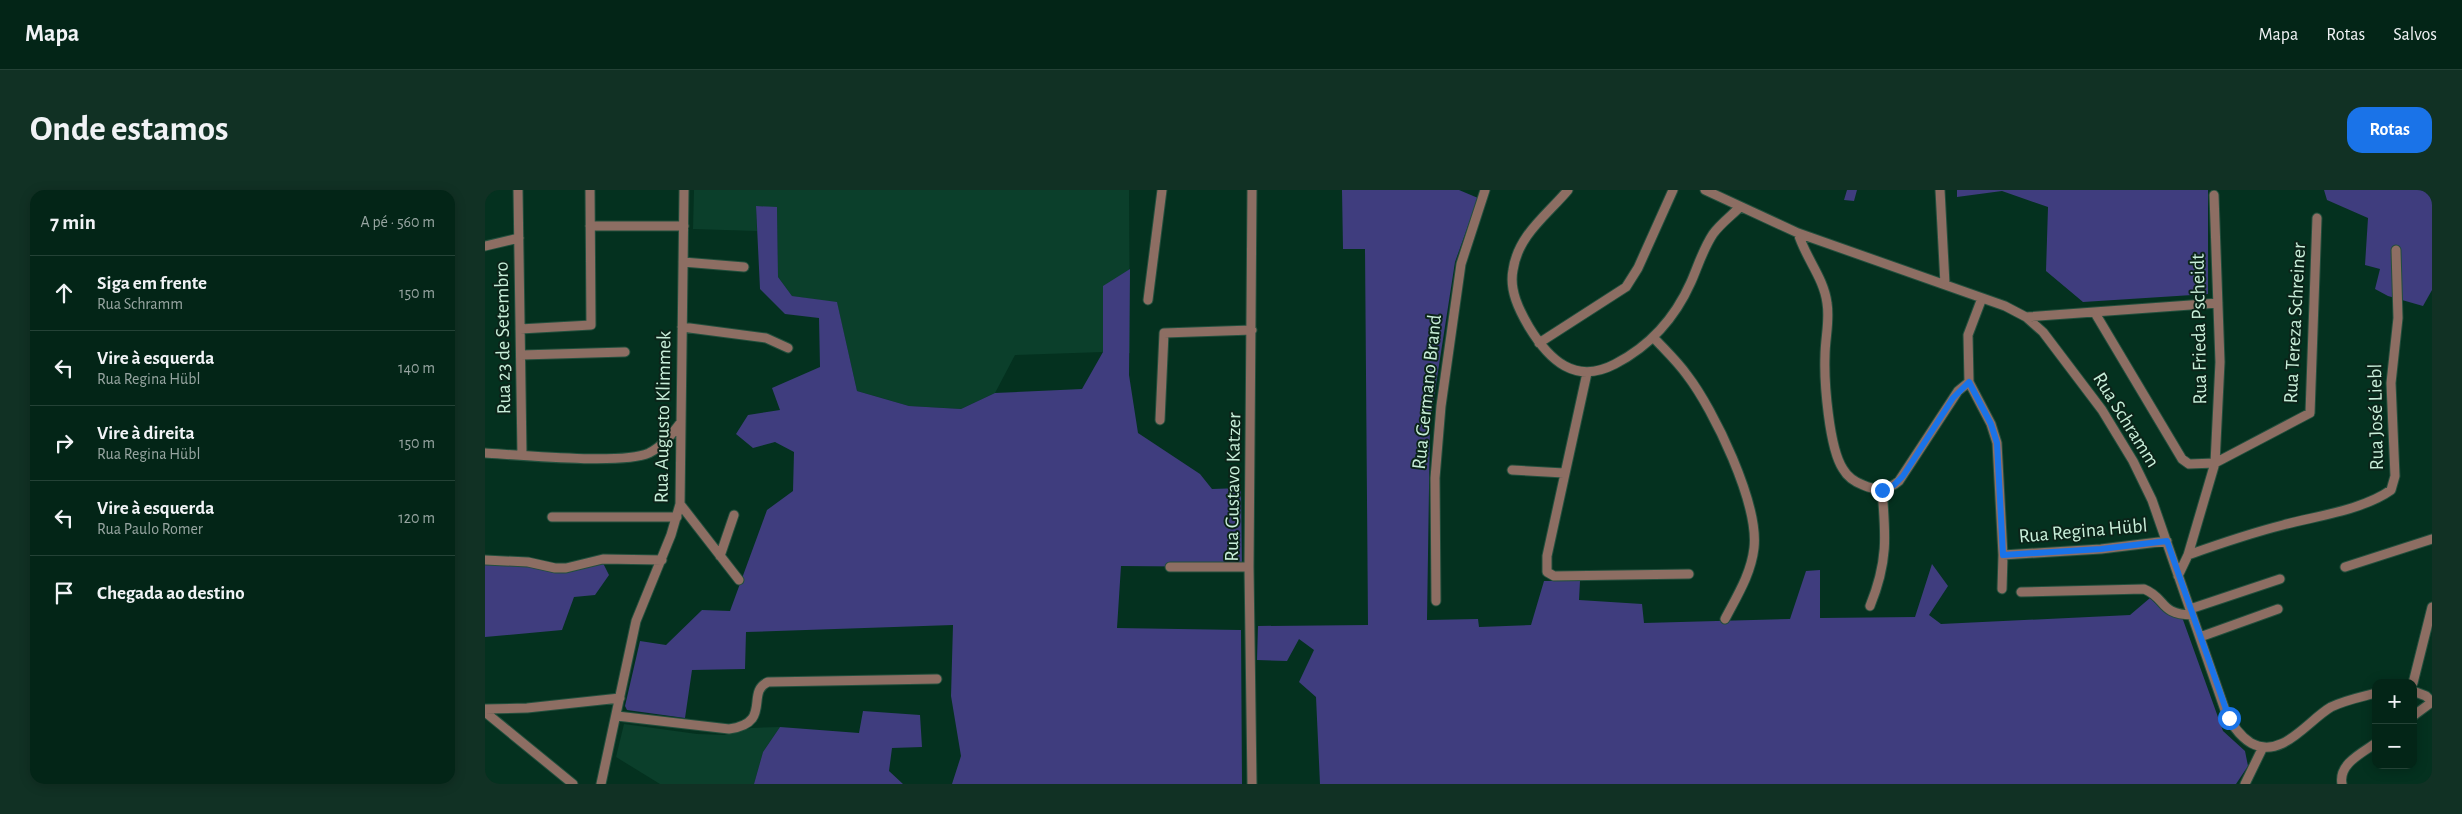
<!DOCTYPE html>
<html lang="pt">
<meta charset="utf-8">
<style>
body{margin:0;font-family:"Alegreya Sans",sans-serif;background:#113124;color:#f1f3f6}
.controls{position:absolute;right:15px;bottom:15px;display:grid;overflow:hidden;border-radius:10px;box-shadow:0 2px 12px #0003}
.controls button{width:45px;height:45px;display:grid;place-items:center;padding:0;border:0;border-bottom:1px solid #244236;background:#032517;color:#f1f3f6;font:25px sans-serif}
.stop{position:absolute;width:15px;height:15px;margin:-11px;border:4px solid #1a73e8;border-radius:50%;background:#fff}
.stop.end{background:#1a73e8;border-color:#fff;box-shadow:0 1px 5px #0008}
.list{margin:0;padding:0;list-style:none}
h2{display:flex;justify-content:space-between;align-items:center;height:65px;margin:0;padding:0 20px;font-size:21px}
h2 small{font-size:16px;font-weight:400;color:#97a5a1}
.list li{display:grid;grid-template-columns:32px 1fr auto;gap:15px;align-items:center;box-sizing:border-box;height:75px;padding:0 20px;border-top:1px solid #244236}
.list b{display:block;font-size:19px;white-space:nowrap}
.list p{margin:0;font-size:16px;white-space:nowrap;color:#97a5a1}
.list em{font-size:16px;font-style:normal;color:#97a5a1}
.icon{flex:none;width:28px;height:28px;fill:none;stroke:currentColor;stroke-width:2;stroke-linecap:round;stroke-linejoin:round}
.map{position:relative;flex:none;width:1947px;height:594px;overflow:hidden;border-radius:15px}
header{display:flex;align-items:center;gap:30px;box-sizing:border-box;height:70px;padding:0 25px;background:#032517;border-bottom:1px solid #244236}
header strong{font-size:24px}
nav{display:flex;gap:28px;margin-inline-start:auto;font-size:18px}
.intro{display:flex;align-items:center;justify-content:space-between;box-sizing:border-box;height:120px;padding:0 30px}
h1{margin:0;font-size:35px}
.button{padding:12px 22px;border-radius:15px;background:#1a73e8;color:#fff;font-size:18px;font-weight:700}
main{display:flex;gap:30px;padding:0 30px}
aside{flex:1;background:#032517;border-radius:15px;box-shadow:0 2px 12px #0003}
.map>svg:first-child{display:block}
</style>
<header>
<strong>Mapa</strong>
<nav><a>Mapa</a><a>Rotas</a><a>Salvos</a></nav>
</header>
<div class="intro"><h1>Onde estamos</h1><a class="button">Rotas</a></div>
<main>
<aside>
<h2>7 min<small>A pé · 560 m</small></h2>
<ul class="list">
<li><svg class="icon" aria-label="ahead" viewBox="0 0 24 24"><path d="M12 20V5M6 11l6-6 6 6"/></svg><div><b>Siga em frente</b><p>Rua Schramm</p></div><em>150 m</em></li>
<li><svg class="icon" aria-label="left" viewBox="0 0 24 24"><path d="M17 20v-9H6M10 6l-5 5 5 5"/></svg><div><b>Vire à esquerda</b><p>Rua Regina Hübl</p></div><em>140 m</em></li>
<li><svg class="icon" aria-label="right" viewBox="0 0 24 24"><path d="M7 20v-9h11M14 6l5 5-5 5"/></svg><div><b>Vire à direita</b><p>Rua Regina Hübl</p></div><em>150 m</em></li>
<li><svg class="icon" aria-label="left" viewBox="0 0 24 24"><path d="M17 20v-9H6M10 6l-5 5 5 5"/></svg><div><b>Vire à esquerda</b><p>Rua Paulo Romer</p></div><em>120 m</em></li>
<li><svg class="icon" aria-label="arrive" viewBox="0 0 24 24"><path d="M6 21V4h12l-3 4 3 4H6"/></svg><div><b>Chegada ao destino</b></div></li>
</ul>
</aside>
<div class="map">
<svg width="1947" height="594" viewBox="0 0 1947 594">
<rect width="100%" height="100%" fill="#04311f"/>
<path fill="#0b3f2b" d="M209,0H644L645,163L618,162L530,165L510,203L476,219L424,216L372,201L352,113L307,106L293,87L292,18L271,16L272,41L208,39Z
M139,534L212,544L240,545L266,538L295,537L278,562L269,594H175L131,567Z"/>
<path fill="#3f3d7e" d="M857,0H974L993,8L970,72L945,233L942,430L993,429L994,437L1046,435L1059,391H1095L1094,410L1157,414L1159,433L1305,429L1321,381L1335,380V428L1430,427L1447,374L1463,396L1444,425L1456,434L1645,425L1665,408L1676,419L1697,427L1738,541L1760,561L1763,576L1751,594H835L831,507L814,492L829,460L814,449L802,471L772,470L773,436L883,435L880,59H858Z
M1362,0H1372L1369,11L1359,10Z
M1472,0H1723V104L1598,112L1561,81L1563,17L1517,1L1472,7Z
M1839,0H1947V100L1938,116L1903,106L1890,99L1895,79L1880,75L1883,28L1842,10Z
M271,16L292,17L293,87L307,106L352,112L372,201L424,216L476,219L510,203L597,199L618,162V96L645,79L644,185L653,243L715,284L727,299L756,298L757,377L636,376L632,438L756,440L757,594H467L476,566L466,506L468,435L261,442L260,479L207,480L200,528L142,520L140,516L155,451L181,455L217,420L245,421L282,320L308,301L309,262L290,252L268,258L251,244L263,225L295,220L287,198L335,177L334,128L300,124L275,99Z
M0,371L70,380L117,371L124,385L110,405L89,407L77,440L0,447Z
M378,521L435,525L437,557L407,558L404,581L418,594H269L278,562L295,537L374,543Z"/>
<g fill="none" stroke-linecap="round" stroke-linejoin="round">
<defs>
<path id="minor" d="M33,0L37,265
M767,0L764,377L767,594
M1083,0C1062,25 1033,45 1028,80C1024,100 1034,120 1044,137C1064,170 1090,195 1130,174C1165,156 1190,128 1206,92C1213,76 1218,59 1228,44C1235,34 1246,26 1255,17
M1220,0L1313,43L1520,116L1541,127L1558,142L1617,220L1648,271L1667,310L1740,520C1746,533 1753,545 1766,553C1797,570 1822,531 1846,517C1860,510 1876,507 1891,503
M1455,0L1460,94
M105,36H199
M1313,43C1320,67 1339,88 1342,113C1345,131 1340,148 1340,166C1339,192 1344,258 1358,279C1362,286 1370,292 1378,295C1392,301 1402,301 1414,291L1473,201L1484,192L1483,145L1497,108
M0,56L34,48
M198,72L259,77
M663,110L677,0
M1610,123L1697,269L1704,274L1730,273L1735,172L1729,5
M1541,127L1733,113
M197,137L281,148L303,158
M35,139L106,135L105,0
M1169,148C1180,160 1192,171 1202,185C1229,220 1274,314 1269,358C1266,384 1252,406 1240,429
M1054,153L1141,97L1153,78L1188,0
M36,165L140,162
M1102,183L1062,366V382L1069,386L1204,384
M1484,192L1506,234L1512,253L1518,365L1616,359L1682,351
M675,230L679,143L767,140
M0,263C33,265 138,275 164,263C178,256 187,244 196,232
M1027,280L1079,283
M195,314L254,390
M67,327H192
M1703,365C1734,354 1766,343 1798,335C1831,326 1878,320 1906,300L1910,286L1906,193L1913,128L1911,60
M235,366L249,325
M0,370L43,372L70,378H81L118,369L177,370
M685,377H764
M1860,377L1947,349
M1693,386L1703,365L1730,273L1825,223L1832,28
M1517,399L1518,365
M1536,402L1659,399C1682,408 1673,424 1707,425
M951,411L950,288L956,216L976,74L1000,0
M1385,416C1403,372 1401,346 1397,300
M1705,419L1795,389
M1715,447L1793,419
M1928,493L1947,417
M1928,501L1941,506L1947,512
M0,519L42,518L135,508
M0,522L88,594
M132,526L244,539C288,533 260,502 283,492L452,489
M1928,526L1947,512
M116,594L151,431L186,345L195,314L199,0
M1760,594L1778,557
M1857,594C1853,574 1877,563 1891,553"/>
</defs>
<use href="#minor" stroke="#234f3d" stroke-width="11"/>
<use href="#minor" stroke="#8d6e63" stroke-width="9"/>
</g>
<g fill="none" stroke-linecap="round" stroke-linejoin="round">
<path stroke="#1a73e8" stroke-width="6" d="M1397,300L1409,295L1418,286L1468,208L1484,192L1506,234L1512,253L1518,365L1616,359L1682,351L1744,528"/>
</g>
<g text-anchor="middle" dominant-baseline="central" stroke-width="4" stroke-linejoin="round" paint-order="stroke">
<g font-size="20" fill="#c8eed9" stroke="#0b2419">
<text transform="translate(1810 133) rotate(-87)">Rua Tereza Schreiner</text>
<text transform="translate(1714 139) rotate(-91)">Rua Frieda Pscheidt</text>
<text transform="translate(18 148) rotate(-91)">Rua 23 de Setembro</text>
<text transform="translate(942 202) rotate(-84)">Rua Germano Brand</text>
<text transform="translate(178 227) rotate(-89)">Rua Augusto Klimmek</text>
<text transform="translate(1891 227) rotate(-91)">Rua José Liebl</text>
<text transform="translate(1641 230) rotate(58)">Rua Schramm</text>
<text transform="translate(748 297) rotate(-89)">Rua Gustavo Katzer</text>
<text transform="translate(1598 341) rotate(-5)">Rua Regina Hübl</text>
</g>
</g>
</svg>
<div class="controls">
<button>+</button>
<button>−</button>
</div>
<div class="stop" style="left:1744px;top:528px"></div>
<div class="stop end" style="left:1397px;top:300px"></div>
</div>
</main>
